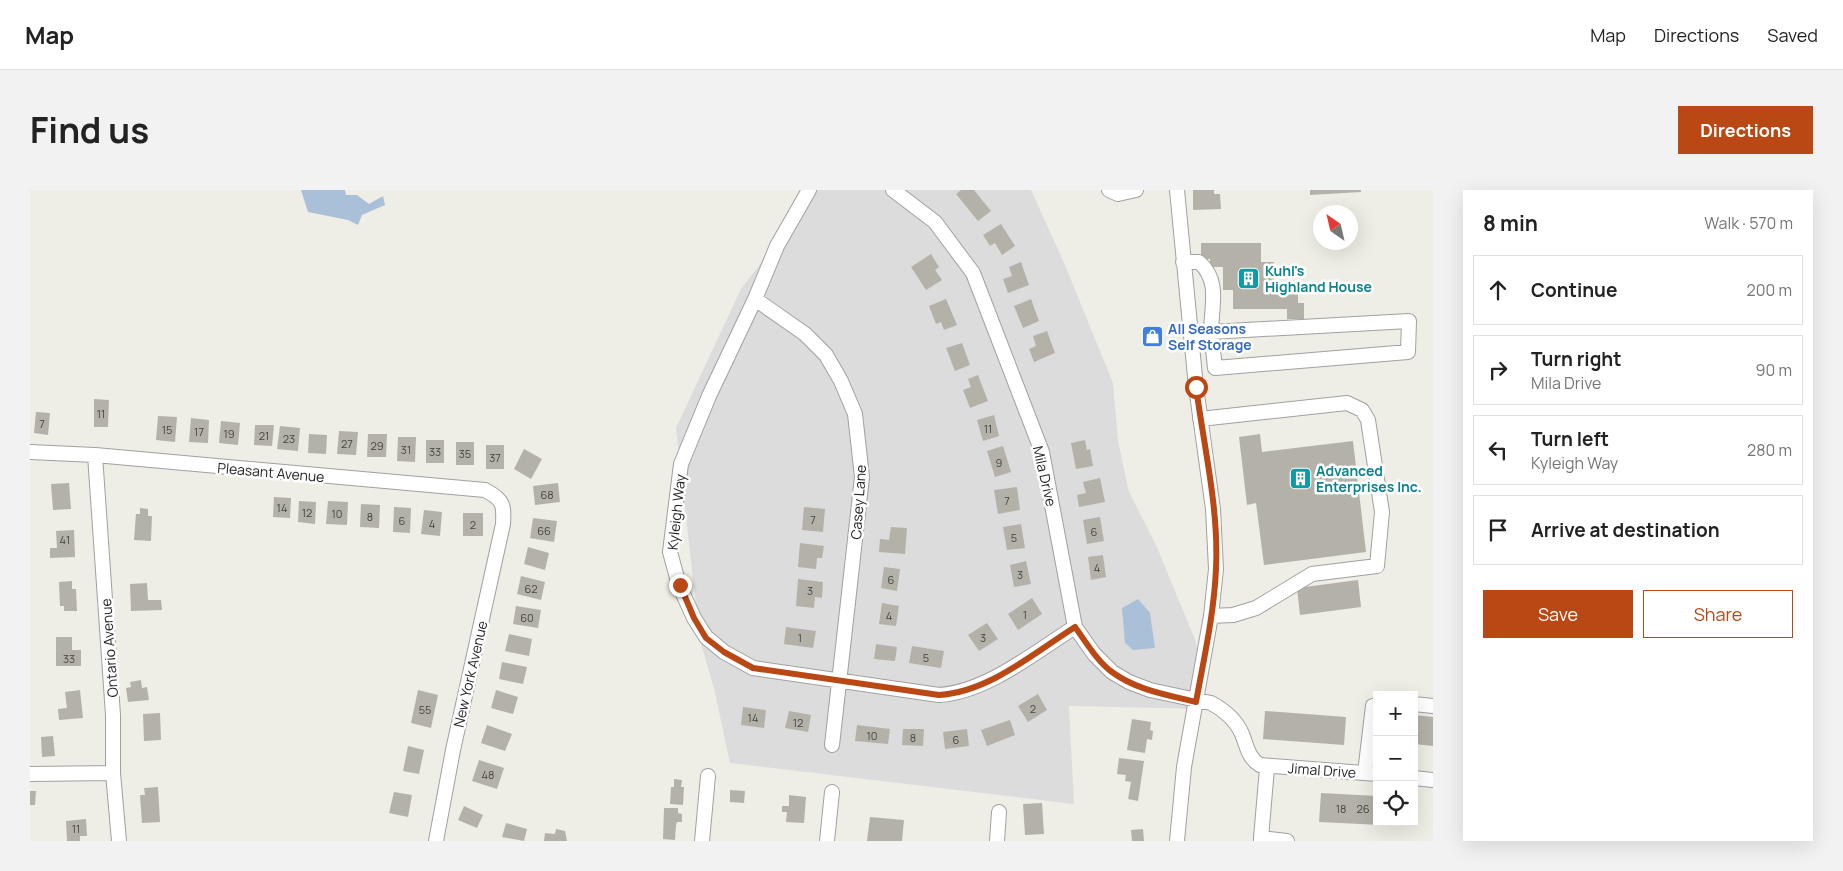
<!DOCTYPE html>
<meta charset="utf-8">
<style>
body{margin:0;font-family:Manrope,sans-serif;background:#f2f2f2;color:#222}
.controls{position:absolute;right:15px;bottom:15px;display:grid;overflow:hidden;border-radius:0px;box-shadow:0 5px 20px #0002}
.controls button{width:45px;height:45px;display:grid;place-items:center;padding:0;border:0;border-bottom:1px solid #e0e0e0;background:#fff;color:#222;font:25px sans-serif}
.compass{position:absolute;left:1283px;top:15px;width:45px;height:45px;border-radius:50%;background:#fff;box-shadow:0 5px 20px #0002;rotate:326deg}
.stop{position:absolute;width:15px;height:15px;margin:-11px;border:4px solid #ba4814;border-radius:50%;background:#fff}
.stop.end{background:#ba4814;border-color:#fff;box-shadow:0 1px 5px #0008}
.list{margin:0;padding:0;list-style:none}
h2{display:flex;justify-content:space-between;align-items:center;height:65px;margin:0;padding:0 20px;font-size:21px}
h2 small{font-size:16px;font-weight:400;color:#767676}
.list li{display:grid;grid-template-columns:32px 1fr auto;gap:15px;align-items:center;box-sizing:border-box;height:70px;margin:0 10px 10px;padding:0 10px;border:1px solid #e0e0e0;border-radius:0px}
.list b{display:block;font-size:19px;white-space:nowrap}
.list p{margin:0;font-size:16px;white-space:nowrap;color:#767676}
.list em{font-size:16px;font-style:normal;color:#767676}
.actions{display:flex;gap:10px;padding:15px 20px}
.actions a{flex:1;padding:11px 0;border:1px solid #ba4814;border-radius:0px;text-align:center;font-size:18px;color:#ba4814}
.actions .main{background:#ba4814;color:#fff}
.icon{flex:none;width:28px;height:28px;fill:none;stroke:currentColor;stroke-width:2;stroke-linecap:round;stroke-linejoin:round}
.map{position:relative;flex:none;width:1403px;height:651px;overflow:hidden;border-radius:0px}
header{display:flex;align-items:center;gap:30px;box-sizing:border-box;height:70px;padding:0 25px;background:#fff;border-bottom:1px solid #e0e0e0}
header strong{font-size:24px}
nav{display:flex;gap:28px;margin-inline-start:auto;font-size:18px}
.intro{display:flex;align-items:center;justify-content:space-between;box-sizing:border-box;height:120px;padding:0 30px}
h1{margin:0;font-size:35px}
.button{padding:12px 22px;border-radius:0px;background:#ba4814;color:#fff;font-size:18px;font-weight:700}
main{display:flex;gap:30px;padding:0 30px}
aside{flex:1;background:#fff;border-radius:0px;box-shadow:0 5px 20px #0002}
.map>svg:first-child{display:block}
</style>
<header>
<strong>Map</strong>
<nav><a>Map</a><a>Directions</a><a>Saved</a></nav>
</header>
<div class="intro"><h1>Find us</h1><a class="button">Directions</a></div>
<main>
<div class="map">
<svg width="1403" height="651" viewBox="0 0 1403 651">
<rect width="100%" height="100%" fill="#eeeee6"/>
<path fill="#dddcdc" d="M787,0H1001L1035,75L1083,193L1088,251L1099,302L1126,355L1166,452L1175,519L1039,516L1044,614L700,573L684,498L670,451L646,238L711,99Z"/>
<path fill="#aabfd8" d="M271,0H315L316,5H327L339,14L353,6L355,15L332,25L328,35L318,30L278,22Z
M1108,409L1120,423L1125,458L1103,460L1095,453L1092,418Z"/>
<path fill="#b4b1a9" d="M931,0H944L961,21L948,31L926,4Z
M1163,0H1184V4H1190L1191,19L1163,20Z
M1280,0H1331V2L1280,5Z
M971,34L985,56L972,65L965,53L960,56L953,45Z
M1171,53H1231V72H1244V98H1268V113H1274V129H1257V119H1203V100H1193V77H1180V69H1171Z
M901,64L909,77L905,80L912,90L896,100L881,77Z
M991,72L999,95L978,103L973,89L982,86L979,77Z
M916,109L927,135L914,140L911,132L906,134L899,116Z
M1001,109L1009,131L993,138L984,116Z
M1017,141L1025,163L1004,172L999,159L1006,156L1003,146Z
M932,153L940,175L925,181L916,158Z
M948,185L958,211L940,218L933,200L941,197L938,189Z
M64,209L79,210L78,237H64Z
M6,222L20,223L18,245L4,243Z
M964,225L969,246L953,251L947,230Z
M128,226L147,227L145,252L126,250Z
M161,228L179,230L178,253L159,252Z
M191,231L210,233L208,255L189,253Z
M225,235H244L242,256L224,255Z
M250,236L270,238L268,261L247,259Z
M309,241L328,242L326,265L307,264Z
M279,244L297,245L296,264L278,263Z
M338,244H357L356,267H337Z
M1230,244L1232,262L1323,251L1336,362L1234,375L1226,313L1217,315L1209,247Z
M368,247H386L385,272L367,271Z
M396,250H414V273H396Z
M1055,250L1057,260L1060,259L1063,276L1046,279L1041,253Z
M426,252H444V275H426Z
M456,255H474V279H456Z
M973,256L981,282L965,287L957,261Z
M494,259L512,269L501,289L484,279Z
M1070,288L1075,312L1049,317L1047,305L1056,303L1053,292Z
M39,293L41,319L23,320L21,294Z
M528,293L530,312L505,315L503,296Z
M987,297L990,320L968,324L964,300Z
M244,307L261,308L260,328L243,327Z
M269,311L286,312L285,334L268,332Z
M298,311L318,312L317,335L296,334Z
M331,314L350,315L349,338L330,337Z
M364,317L381,318L380,343L363,342Z
M774,317L795,319L793,342L772,340Z
M110,318L118,319V326H122L121,351L104,350L106,324H110Z
M394,320L412,322L410,346L391,344Z
M433,323H453V346H433Z
M1070,327L1074,351L1057,354L1053,330Z
M503,328L527,331L524,352L500,348Z
M991,334L995,358L977,360L973,337Z
M861,337L877,338L875,364L849,362L850,349L859,350Z
M44,340L45,367L20,368V358H27L26,341Z
M770,353L794,356L792,368H787L786,379L768,377Z
M498,357L519,363L515,380L494,374Z
M1073,365L1076,387L1061,390L1058,367Z
M996,371L1001,394L984,397L980,375Z
M854,377L870,379L867,401L851,398Z
M491,386L515,392L511,410L487,404Z
M768,389L793,392L792,408L785,407L784,418L766,416Z
M1328,390L1331,417L1270,425L1267,398Z
M42,391V399H46L47,421H34V416H30L29,392Z
M117,393L118,410H131L132,420L101,421L100,394Z
M1002,408L1012,424L988,440L978,424Z
M852,413L869,416L866,436L849,434Z
M486,416L511,420L508,438L483,434Z
M957,433L968,449L949,461L938,445Z
M756,437L786,441L783,458L754,454Z
M479,444L502,449L499,466L475,461Z
M26,447H42V460H51V476H26Z
M846,454L867,457L865,471L844,469Z
M882,456L914,461L911,478L879,473Z
M472,472L497,477L493,494L469,489Z
M111,490L112,498L117,497L119,510L98,512L96,498L101,497L100,492Z
M50,500L53,528L29,530L28,519L37,518L35,502Z
M388,500L408,505L401,538L381,533Z
M466,500L488,507L483,524L461,518Z
M1008,504L1017,520L998,532L988,516Z
M713,517L736,520L734,538L711,535Z
M759,521L781,525L778,542L755,538Z
M1235,521L1316,527L1314,555L1233,549Z
M130,523L131,550L114,551L113,524Z
M1384,525L1403,527V556L1384,554Z
M1102,529L1121,532L1120,540L1123,541L1122,550L1117,549L1115,563L1097,560Z
M980,530L985,545L957,556L951,540Z
M457,535L482,544L475,561L451,553Z
M827,535L860,539L858,554L825,551Z
M873,539H894L893,556L872,555Z
M937,539L939,556L915,559L913,542Z
M23,546L25,566L12,567L11,547Z
M378,556L394,560L389,584L373,581Z
M1089,568L1114,571L1108,611L1098,609L1101,592L1095,591L1096,585L1087,584Z
M449,570L474,578L467,599L442,591Z
M644,589L652,590L651,597H654L653,615L640,614L641,597H644Z
M128,597L130,632L112,633L110,605H115L114,598Z
M700,600L715,601L714,613L700,612Z
M0,601H6L5,615H0Z
M364,602L382,605L378,627L359,623Z
M1291,603L1347,606V632H1371V636L1289,632Z
M759,605L776,607L774,633L756,632L757,622H752V616H759Z
M1012,613L1014,644L995,645L993,614Z
M434,616L453,625L447,638L428,630Z
M634,618H648V623L652,624V632H647L646,635L645,650L633,649Z
M840,627L874,630L872,651H837Z
M56,629L57,646H50V651H37L36,631Z
M476,633L497,639L494,651L472,647Z
M526,639L535,641L537,651H514L515,643L525,644Z
M1113,639L1114,651H1102L1101,640Z"/>
<g fill="none" stroke-linecap="round" stroke-linejoin="round">
<defs>
<path id="minor" d="M779,0L747,56L725,109L679,206L651,274L640,362L649,395L664,428L676,447L694,462L723,478L909,505C957,502 1005,462 1045,437
M863,0L905,32L943,83L1012,262L1045,437L1064,464L1082,482L1099,492L1120,500L1181,513C1194,520 1206,530 1212,544C1217,556 1218,568 1230,575L1347,584
M1079,0L1088,4L1106,0
M1153,72H1169C1191,91 1181,118 1181,142C1182,154 1184,166 1185,178L1378,162L1379,131L1181,142L1161,144
M725,109L775,144L796,165L811,191L825,224L832,287L802,555
M1170,229L1317,213L1332,220L1338,230L1352,322L1347,376L1282,384L1226,418L1203,425L1181,426
M0,262L65,265L455,300C474,310 474,315 473,334L423,560L406,651
M65,265L83,525V583L89,651
M1384,514L1403,516
M1335,583L1343,516L1347,515
M0,584L83,583
M1384,588L1403,590
M1231,648L1237,578
M672,651L678,586
M797,651L802,602
M967,651L969,622
M1147,651L1154,577L1181,426L1186,379L1183,319L1166,197L1147,0
M1231,651V648L1257,651"/>
</defs>
<use href="#minor" stroke="#a0a0a0" stroke-width="16"/>
<use href="#minor" stroke="#fff" stroke-width="14"/>
</g>
<g fill="none" stroke-linecap="round" stroke-linejoin="round">
<path stroke="#ba4814" stroke-width="6" d="M650,395L664,428L676,448L694,462L723,478L909,505C959,502 1004,463 1045,437C1056,452 1067,471 1082,482C1106,500 1138,505 1166,512C1174,468 1184,424 1186,379C1189,319 1174,257 1166,197"/>
</g>
<defs>
<symbol id="building-square" viewBox="-11 -11 22 22"><rect x="-9" y="-9" width="18" height="18" rx="4" fill="#0f9aa8" stroke="#fff"/><path d="M-4-6H4V6H1V3H-1V6H-4ZM-2.5-4.3h1.7v1.8h-1.7ZM.8-4.3h1.7v1.8H.8ZM-2.5-1h1.7V.8h-1.7ZM.8-1h1.7V.8H.8Z" fill="#fff"/></symbol>
<symbol id="shop-square" viewBox="-11 -11 22 22"><rect x="-9" y="-9" width="18" height="18" rx="4" fill="#3f7fe0" stroke="#fff"/><path d="M-5-2.5h2.3a2.7 3.5 0 0 1 5.4 0H5L5.5 6h-11ZM-1.5-2.5h3a1.5 2.3 0 0 0-3 0Z" fill="#fff"/></symbol>
</defs>
<g fill-rule="evenodd">
<use href="#building-square" x="1206" y="76" width="25" height="25"/>
<use href="#shop-square" x="1110" y="134" width="25" height="25"/>
<use href="#building-square" x="1258" y="276" width="25" height="25"/>
</g>
<g text-anchor="middle" dominant-baseline="central" stroke-width="5" stroke-linejoin="round" paint-order="stroke">
<g font-size="11" fill="#444442">
<text x="71" y="223">11</text>
<text x="12" y="233">7</text>
<text x="958" y="238">11</text>
<text x="137" y="239">15</text>
<text x="169" y="241">17</text>
<text x="199" y="243">19</text>
<text x="234" y="245">21</text>
<text x="259" y="248">23</text>
<text x="317" y="253">27</text>
<text x="347" y="255">29</text>
<text x="376" y="259">31</text>
<text x="405" y="261">33</text>
<text x="435" y="263">35</text>
<text x="465" y="267">37</text>
<text x="969" y="272">9</text>
<text x="517" y="304">68</text>
<text x="977" y="310">7</text>
<text x="252" y="317">14</text>
<text x="277" y="322">12</text>
<text x="307" y="323">10</text>
<text x="340" y="326">8</text>
<text x="783" y="329">7</text>
<text x="372" y="330">6</text>
<text x="402" y="333">4</text>
<text x="443" y="334">2</text>
<text x="514" y="340">66</text>
<text x="1064" y="341">6</text>
<text x="984" y="347">5</text>
<text x="35" y="349">41</text>
<text x="1067" y="377">4</text>
<text x="990" y="384">3</text>
<text x="861" y="389">6</text>
<text x="501" y="398">62</text>
<text x="780" y="400">3</text>
<text x="995" y="424">1</text>
<text x="859" y="425">4</text>
<text x="497" y="427">60</text>
<text x="770" y="447">1</text>
<text x="953" y="447">3</text>
<text x="896" y="467">5</text>
<text x="39" y="468">33</text>
<text x="1003" y="518">2</text>
<text x="395" y="519">55</text>
<text x="723" y="527">14</text>
<text x="768" y="532">12</text>
<text x="842" y="545">10</text>
<text x="883" y="547">8</text>
<text x="926" y="549">6</text>
<text x="458" y="584">48</text>
<text x="1311" y="618">18</text>
<text x="1333" y="618">26</text>
<text x="46" y="638">11</text>
</g>
<g font-size="14" font-weight="bold" fill="#0d838f" stroke="#fff" text-anchor="start">
<text x="1235" y="80">Kuhl's<tspan x="1235" dy="16">Highland House</tspan></text>
<text x="1286" y="280">Advanced<tspan x="1286" dy="16">Enterprises Inc.</tspan></text>
</g>
<g font-size="14" font-weight="bold" fill="#366cbe" stroke="#fff" text-anchor="start">
<text x="1138" y="138">All Seasons<tspan x="1138" dy="16">Self Storage</tspan></text>
</g>
<g font-size="14" fill="#1f1f1f" stroke="#fff">
<text transform="translate(241 282) rotate(5)">Pleasant Avenue</text>
<text transform="translate(1015 286) rotate(77)">Mila Drive</text>
<text transform="translate(828 312) rotate(-86)">Casey Lane</text>
<text transform="translate(646 322) rotate(-84)">Kyleigh Way</text>
<text transform="translate(79 458) rotate(-94)">Ontario Avenue</text>
<text transform="translate(440 484) rotate(-77)">New York Avenue</text>
<text transform="translate(1292 580) rotate(4)">Jimal Drive</text>
</g>
</g>
</svg>
<div class="controls">
<button>+</button>
<button>−</button>
<button><svg class="icon" aria-label="locate" viewBox="0 0 24 24"><circle cx="12" cy="12" r="6"/><path d="M12 2v4M12 18v4M2 12h4M18 12h4"/></svg></button>
</div>
<svg class="compass" viewBox="-18 -18 36 36"><path d="M0-13l5 13h-10z" fill="#e53935"/><path d="M0 13l5-13h-10z" fill="#767676"/></svg>
<div class="stop" style="left:1166px;top:197px"></div>
<div class="stop end" style="left:650px;top:395px"></div>
</div>
<aside>
<h2>8 min<small>Walk · 570 m</small></h2>
<ul class="list">
<li><svg class="icon" aria-label="ahead" viewBox="0 0 24 24"><path d="M12 20V5M6 11l6-6 6 6"/></svg><div><b>Continue</b></div><em>200 m</em></li>
<li><svg class="icon" aria-label="right" viewBox="0 0 24 24"><path d="M7 20v-9h11M14 6l5 5-5 5"/></svg><div><b>Turn right</b><p>Mila Drive</p></div><em>90 m</em></li>
<li><svg class="icon" aria-label="left" viewBox="0 0 24 24"><path d="M17 20v-9H6M10 6l-5 5 5 5"/></svg><div><b>Turn left</b><p>Kyleigh Way</p></div><em>280 m</em></li>
<li><svg class="icon" aria-label="arrive" viewBox="0 0 24 24"><path d="M6 21V4h12l-3 4 3 4H6"/></svg><div><b>Arrive at destination</b></div></li>
</ul>
<div class="actions"><a class="main">Save</a><a>Share</a></div>
</aside>
</main>
